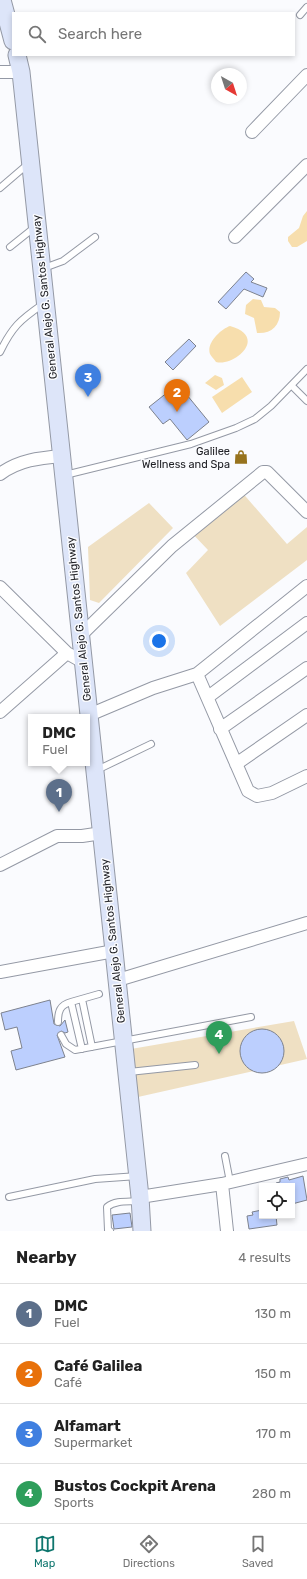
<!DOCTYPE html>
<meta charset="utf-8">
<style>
body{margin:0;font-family:Rubik,sans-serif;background:#f2f2f2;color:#222}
.controls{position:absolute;right:12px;bottom:12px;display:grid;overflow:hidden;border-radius:0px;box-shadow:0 2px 6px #0003}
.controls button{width:36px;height:36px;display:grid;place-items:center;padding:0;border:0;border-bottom:1px solid #e0e0e0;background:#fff;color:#222;font:20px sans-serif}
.compass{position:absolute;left:211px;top:68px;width:36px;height:36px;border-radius:50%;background:#fff;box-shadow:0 2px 6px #0003;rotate:141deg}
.you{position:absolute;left:159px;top:641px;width:14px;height:14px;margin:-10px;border:3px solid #fff;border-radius:50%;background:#1a73e8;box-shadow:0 0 0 6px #1a73e833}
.badge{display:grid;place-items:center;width:26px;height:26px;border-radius:50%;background:#0f766e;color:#fff;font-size:13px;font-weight:700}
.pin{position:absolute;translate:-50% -33px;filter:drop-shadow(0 1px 2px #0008)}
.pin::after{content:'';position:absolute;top:21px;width:14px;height:12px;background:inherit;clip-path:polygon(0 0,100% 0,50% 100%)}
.popup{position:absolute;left:28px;top:714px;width:62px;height:52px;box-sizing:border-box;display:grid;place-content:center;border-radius:0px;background:#fff;filter:drop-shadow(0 1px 3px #0005);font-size:13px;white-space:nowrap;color:#767676}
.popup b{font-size:15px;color:#222}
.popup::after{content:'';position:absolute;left:50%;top:100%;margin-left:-8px;border:8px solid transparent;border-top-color:#fff}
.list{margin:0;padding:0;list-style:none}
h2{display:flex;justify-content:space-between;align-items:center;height:52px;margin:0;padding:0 16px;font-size:17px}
h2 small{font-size:13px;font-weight:400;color:#767676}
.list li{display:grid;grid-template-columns:26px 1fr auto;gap:12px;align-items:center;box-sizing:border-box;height:60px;padding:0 16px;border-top:1px solid #e0e0e0}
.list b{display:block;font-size:15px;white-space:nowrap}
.list p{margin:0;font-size:13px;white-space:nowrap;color:#767676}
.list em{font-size:13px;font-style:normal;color:#767676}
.icon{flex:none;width:22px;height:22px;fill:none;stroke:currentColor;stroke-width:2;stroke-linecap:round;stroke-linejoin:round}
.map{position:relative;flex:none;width:307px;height:1231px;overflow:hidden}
.search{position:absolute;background:#fff;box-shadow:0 2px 6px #0003;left:12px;right:12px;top:12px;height:44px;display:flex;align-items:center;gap:10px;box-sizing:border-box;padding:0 14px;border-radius:0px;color:#767676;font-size:15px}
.sheet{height:292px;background:#fff}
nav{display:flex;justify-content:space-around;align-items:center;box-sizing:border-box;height:56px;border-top:1px solid #e0e0e0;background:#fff;font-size:11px;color:#767676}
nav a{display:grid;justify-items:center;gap:2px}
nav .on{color:#0f766e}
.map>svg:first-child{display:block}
</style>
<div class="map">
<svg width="307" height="1231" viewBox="0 0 307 1231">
<rect width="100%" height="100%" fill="#fafbfe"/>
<path fill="#efe0c3" d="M240,490L287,544L307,527V560L220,626L186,573L208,550L189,530Z
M149,503L173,528L99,603L90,600L88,547Z
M294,1021L307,1059L138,1097L131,1049Z"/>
<path fill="#f7dead" d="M307,211V241L297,247H292L288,241V237L299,228L303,216Z
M253,299L261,300L264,307L275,308L280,312C280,326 271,334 257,333L254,318L245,314L246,305Z
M230,326C269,337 234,367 216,362C214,359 211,356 210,354C206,343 221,329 230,326Z
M215,375L222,378L224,385L216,390L205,383Z
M242,377L252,392L222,413L212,397Z"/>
<path fill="#bccffe" stroke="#7d828e" d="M246,272L254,279L251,282L267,288L263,297L244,289L226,309L218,302Z
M189,339L196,346L173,370L165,362Z
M178,384L209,422L187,440L170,419L163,424L149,407Z
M50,1000L54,1024L60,1026L65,1020L68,1032L65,1033L61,1031L57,1035L65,1057L16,1070L11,1051L22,1048L17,1027L5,1030L1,1013Z
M240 1051a22 22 0 1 1 44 0a22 22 0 1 1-44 0Z
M303,1176L307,1200L292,1204V1186H277L276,1183L280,1182V1179L288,1177L289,1180Z
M262,1210V1216H276L277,1225L249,1229L247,1216L253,1215L252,1212Z
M130,1213L132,1227L114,1229L112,1215Z"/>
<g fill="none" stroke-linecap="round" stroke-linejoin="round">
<defs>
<path id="lane" d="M300,15L307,7
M0,188L28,164
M10,247L35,227
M44,268L63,261L95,237
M0,352C12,327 20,320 43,304
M292,386L307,401
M65,475L191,444L236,428L255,419L271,406L307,369
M97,770L151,744
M82,999L92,1047
M58,1022C58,1011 60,1005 71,1002
M61,1035L66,1044L75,1050L251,1017
M82,1049L71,1002L99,994
M129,1072L195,1065
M225,1156L230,1182
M9,1197L95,1179L138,1176
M110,1231L108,1230L107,1207C116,1200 128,1202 139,1201"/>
<path id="street" d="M0,72H21
M252,132L307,75
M235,237L307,165
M0,474C19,460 39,458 62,456
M0,587L67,653L83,662
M81,635L172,546L263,472H267L307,512
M197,674L248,791L257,796L272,793L307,776
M208,697L307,623
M0,712L67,653
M89,715L153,688L197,674L307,586
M220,729L307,668
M236,764L307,715
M0,865L57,836H82L102,833
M0,972L114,951
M118,980L307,923
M222,1184L227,1231
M140,1197L222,1184L307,1164"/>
<path id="secondary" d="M2,0L13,41
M17,55L21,72L140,1197L142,1231"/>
</defs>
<use href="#lane" stroke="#9499a5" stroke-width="8"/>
<use href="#street" stroke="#9499a5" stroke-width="14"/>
<use href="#secondary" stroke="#9499a5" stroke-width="19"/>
<use href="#lane" stroke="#fff" stroke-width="6"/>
<use href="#street" stroke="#fff" stroke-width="12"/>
<use href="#secondary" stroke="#dde5f9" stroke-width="17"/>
</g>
<defs>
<symbol id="shop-bare" viewBox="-9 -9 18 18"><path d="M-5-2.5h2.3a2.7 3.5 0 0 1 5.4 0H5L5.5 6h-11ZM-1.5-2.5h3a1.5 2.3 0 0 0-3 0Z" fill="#97731d" stroke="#fafbfe" stroke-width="2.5" paint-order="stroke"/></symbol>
</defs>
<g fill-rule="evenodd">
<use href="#shop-bare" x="231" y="447" width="20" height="20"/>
</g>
<g text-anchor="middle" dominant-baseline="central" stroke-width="3" stroke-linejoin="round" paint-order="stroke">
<g font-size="11" fill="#202126" stroke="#fafbfe">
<text transform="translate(45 297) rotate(-96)">General Alejo G. Santos Highway</text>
<text transform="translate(79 619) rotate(-96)">General Alejo G. Santos Highway</text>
<text transform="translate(113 941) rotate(-96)">General Alejo G. Santos Highway</text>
</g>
<g font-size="11" fill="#202126" stroke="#fafbfe" text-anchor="end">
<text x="230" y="451">Galilee<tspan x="230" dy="13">Wellness and Spa</tspan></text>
</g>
</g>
</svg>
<div class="controls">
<button><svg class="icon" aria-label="locate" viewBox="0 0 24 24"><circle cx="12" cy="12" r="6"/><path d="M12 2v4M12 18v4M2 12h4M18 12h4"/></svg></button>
</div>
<svg class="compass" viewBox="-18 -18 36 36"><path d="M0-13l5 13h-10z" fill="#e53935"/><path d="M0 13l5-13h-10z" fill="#767676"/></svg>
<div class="you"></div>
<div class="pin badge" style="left:59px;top:812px;background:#5c6f8a">1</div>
<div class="popup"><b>DMC</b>Fuel</div>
<div class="pin badge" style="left:177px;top:412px;background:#e8710a">2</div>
<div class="pin badge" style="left:88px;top:397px;background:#3f7fe0">3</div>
<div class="pin badge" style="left:219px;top:1054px;background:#2e9e5b">4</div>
<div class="search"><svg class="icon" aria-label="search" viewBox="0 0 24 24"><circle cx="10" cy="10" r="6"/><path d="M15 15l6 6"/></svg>Search here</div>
</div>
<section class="sheet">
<h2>Nearby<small>4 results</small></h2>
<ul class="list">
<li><span class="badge" style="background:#5c6f8a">1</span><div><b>DMC</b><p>Fuel</p></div><em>130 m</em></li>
<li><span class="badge" style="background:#e8710a">2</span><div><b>Café Galilea</b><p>Café</p></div><em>150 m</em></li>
<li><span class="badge" style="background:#3f7fe0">3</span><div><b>Alfamart</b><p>Supermarket</p></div><em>170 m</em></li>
<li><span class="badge" style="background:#2e9e5b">4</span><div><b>Bustos Cockpit Arena</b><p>Sports</p></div><em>280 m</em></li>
</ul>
</section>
<nav>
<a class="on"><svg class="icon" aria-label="map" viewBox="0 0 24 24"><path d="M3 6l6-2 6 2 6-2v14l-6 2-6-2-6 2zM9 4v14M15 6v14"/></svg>Map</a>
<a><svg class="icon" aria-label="directions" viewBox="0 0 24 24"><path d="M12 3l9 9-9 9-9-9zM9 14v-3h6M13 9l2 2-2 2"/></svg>Directions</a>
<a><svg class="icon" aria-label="saved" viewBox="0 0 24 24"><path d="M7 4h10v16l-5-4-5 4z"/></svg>Saved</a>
</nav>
